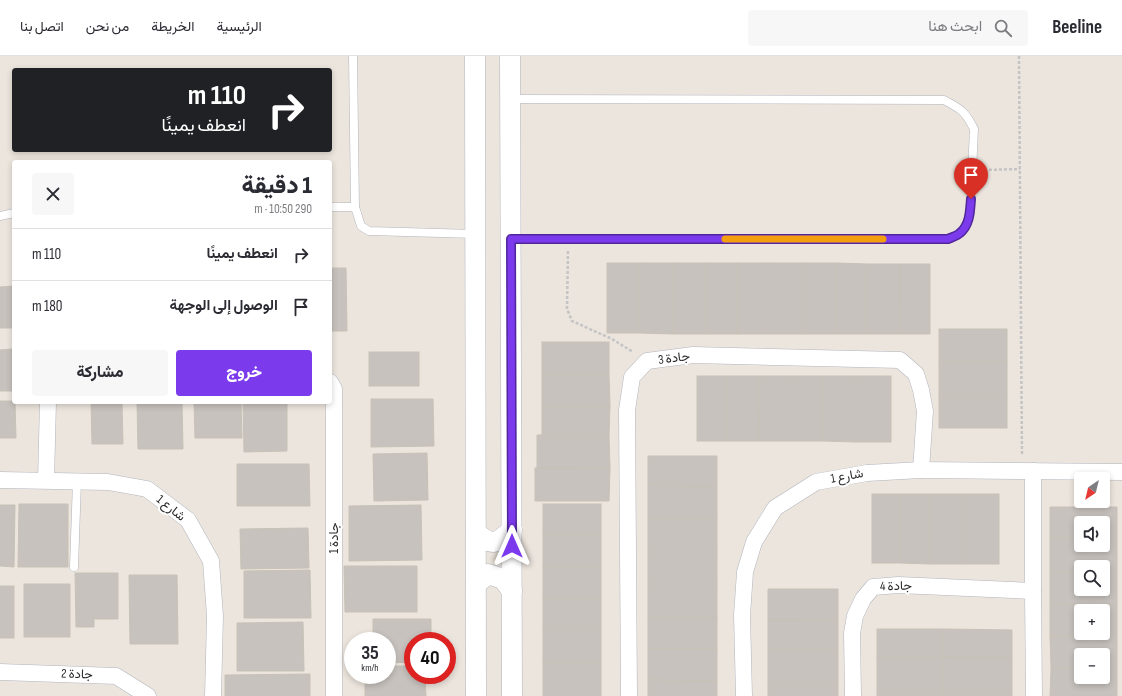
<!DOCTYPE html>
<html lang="ar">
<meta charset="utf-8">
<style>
body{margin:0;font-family:"Sofia Sans Condensed",Vazirmatn,sans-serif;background:#f7f7f7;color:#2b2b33;direction:rtl;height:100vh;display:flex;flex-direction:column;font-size:15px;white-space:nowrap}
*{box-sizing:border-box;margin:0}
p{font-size:13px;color:#7c7c81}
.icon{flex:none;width:22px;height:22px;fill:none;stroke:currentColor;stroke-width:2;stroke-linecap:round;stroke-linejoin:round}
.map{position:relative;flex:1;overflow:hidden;direction:ltr}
.details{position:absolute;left:12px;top:104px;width:320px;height:244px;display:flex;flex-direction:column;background:#fff;border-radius:4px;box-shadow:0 2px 6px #0003;direction:rtl}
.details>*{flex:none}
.top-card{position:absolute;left:12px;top:12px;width:320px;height:84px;border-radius:4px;box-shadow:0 2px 6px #0003;direction:rtl;background:#202124;color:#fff;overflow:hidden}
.needle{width:26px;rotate:215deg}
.tools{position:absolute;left:1074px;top:416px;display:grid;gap:8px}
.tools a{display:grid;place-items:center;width:36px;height:36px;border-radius:4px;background:#fff;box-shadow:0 2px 6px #0003;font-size:20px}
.speed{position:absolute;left:344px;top:576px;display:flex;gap:8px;font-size:20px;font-weight:700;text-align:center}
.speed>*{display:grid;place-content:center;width:52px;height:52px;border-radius:50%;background:#fff;box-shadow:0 2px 6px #0003;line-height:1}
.speed small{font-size:10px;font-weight:400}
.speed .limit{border:6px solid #d22;background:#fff;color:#111}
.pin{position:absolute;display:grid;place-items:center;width:34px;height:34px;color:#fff;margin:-41px -17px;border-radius:50% 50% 50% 0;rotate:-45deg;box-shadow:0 0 4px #0007}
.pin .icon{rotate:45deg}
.me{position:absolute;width:44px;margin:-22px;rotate:0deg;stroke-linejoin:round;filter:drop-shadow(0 0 3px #0008)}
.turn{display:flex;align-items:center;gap:14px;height:84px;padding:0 20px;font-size:18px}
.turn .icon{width:52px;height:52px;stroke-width:2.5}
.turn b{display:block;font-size:28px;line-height:34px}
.round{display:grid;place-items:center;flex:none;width:42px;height:42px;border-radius:4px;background:#f7f7f7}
.head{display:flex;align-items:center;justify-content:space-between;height:68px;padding:0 20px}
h1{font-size:24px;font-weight:800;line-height:30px}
.primary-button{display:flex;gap:8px;margin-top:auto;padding:8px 20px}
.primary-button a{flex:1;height:46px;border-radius:4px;background:#7c3aed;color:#fff;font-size:16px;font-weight:800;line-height:46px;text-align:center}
.primary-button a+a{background:#f7f7f7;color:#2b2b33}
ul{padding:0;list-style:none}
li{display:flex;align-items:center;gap:12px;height:52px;padding:0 20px;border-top:1px solid #e1e1e2}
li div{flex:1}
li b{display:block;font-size:15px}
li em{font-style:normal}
header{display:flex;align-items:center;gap:24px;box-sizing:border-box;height:56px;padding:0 20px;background:#fff;border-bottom:1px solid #e1e1e2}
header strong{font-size:19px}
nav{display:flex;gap:22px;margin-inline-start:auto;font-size:14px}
.search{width:280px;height:36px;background:#f7f7f7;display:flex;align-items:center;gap:10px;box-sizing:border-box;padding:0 14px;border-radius:4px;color:#7c7c81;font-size:15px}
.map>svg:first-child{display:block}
.building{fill:#c7c2bd;stroke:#c7c1b7;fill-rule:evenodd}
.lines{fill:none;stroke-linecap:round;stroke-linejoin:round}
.service-casing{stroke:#b1b4bd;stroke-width:9}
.minor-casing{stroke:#b1b4bd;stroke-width:17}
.tertiary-casing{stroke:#b1b4bd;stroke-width:21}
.path{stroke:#c4c4c4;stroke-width:2.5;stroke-dasharray:3 2;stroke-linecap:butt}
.service{stroke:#fff;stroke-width:8}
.minor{stroke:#fff;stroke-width:16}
.tertiary{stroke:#fff;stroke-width:20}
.route-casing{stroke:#51269a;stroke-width:10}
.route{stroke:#7c3aed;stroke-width:7}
.slow{stroke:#f59e0b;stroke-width:7}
.labels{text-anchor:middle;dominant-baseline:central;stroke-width:4;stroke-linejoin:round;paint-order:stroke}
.street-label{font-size:13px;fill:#2b2b2b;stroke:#fff}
</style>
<header>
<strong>Beeline</strong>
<div class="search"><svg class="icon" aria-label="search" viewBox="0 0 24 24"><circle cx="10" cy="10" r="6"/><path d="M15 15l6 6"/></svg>ابحث هنا</div>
<nav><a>الرئيسية</a><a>الخريطة</a><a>من نحن</a><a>اتصل بنا</a></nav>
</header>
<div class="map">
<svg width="1122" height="640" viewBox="0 0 1122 640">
<rect width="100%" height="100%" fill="#ece5dd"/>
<g class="building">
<rect x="607" y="207" width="33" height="70"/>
<polygon points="640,207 673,207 673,278 640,277"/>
<rect x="673" y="207" width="33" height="71"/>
<rect x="706" y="207" width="31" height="71"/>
<rect x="737" y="207" width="31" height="71"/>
<rect x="768" y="207" width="35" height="71"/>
<rect x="803" y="207" width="33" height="71"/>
<polygon points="836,207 867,208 867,278 836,278"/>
<polygon points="867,208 900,208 901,278 867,278"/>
<polygon points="900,208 930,208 930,278 901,278"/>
<polygon points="330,212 346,212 347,275 330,275"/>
<polygon points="14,230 14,272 0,272 0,231"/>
<rect x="939" y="273" width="68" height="33"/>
<rect x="542" y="286" width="67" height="33"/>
<polygon points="12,293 14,335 0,335 0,294"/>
<rect x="369" y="296" width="50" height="34"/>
<rect x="939" y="306" width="68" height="33"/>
<polygon points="542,319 609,319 610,350 542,350"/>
<rect x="697" y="320" width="29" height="65"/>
<polygon points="726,320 760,320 759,385 726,385"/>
<polygon points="760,320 792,320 792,385 759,385"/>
<rect x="792" y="320" width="30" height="65"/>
<polygon points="822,320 856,320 856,386 822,385"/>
<rect x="856" y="320" width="35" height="66"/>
<rect x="939" y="339" width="68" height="33"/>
<polygon points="371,343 433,343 434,390 371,391"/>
<polygon points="0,345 14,345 14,346 15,346 16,382 0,382"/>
<polygon points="137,346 182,346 183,393 138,393"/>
<polygon points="194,346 241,346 242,382 195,382"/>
<polygon points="243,346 287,346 287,395 244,396"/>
<polygon points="91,347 122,347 123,388 92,388"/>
<polygon points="542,350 610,350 609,379 542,379"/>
<polygon points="537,379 609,379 610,413 537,412"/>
<polygon points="427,397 428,444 374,445 373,398"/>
<polygon points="648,400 717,400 717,430 648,429"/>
<polygon points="237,408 309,408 310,450 237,450"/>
<polygon points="535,412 610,413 609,445 535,445"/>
<polygon points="648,429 717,430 717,463 648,463"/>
<rect x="872" y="438" width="28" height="69"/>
<polygon points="900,438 930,438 930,508 900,507"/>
<rect x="930" y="438" width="35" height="70"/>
<rect x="965" y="438" width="34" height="70"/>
<polygon points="19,448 68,448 68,511 18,511"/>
<rect x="543" y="448" width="58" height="31"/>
<polygon points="0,449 15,449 14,511 0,510"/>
<polygon points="421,449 422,504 349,505 349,450"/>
<polygon points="1050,451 1117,451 1117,482 1103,482 1103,467 1081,467 1081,482 1050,482"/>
<rect x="648" y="463" width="69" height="33"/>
<polygon points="308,472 309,512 241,513 240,473"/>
<rect x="543" y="479" width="58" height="31"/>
<polygon points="1050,482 1081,482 1081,489 1103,489 1103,482 1117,482 1117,516 1103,516 1103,511 1081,511 1081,516 1050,516"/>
<rect x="648" y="496" width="69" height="32"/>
<polygon points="344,510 417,510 417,556 345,556"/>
<rect x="543" y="510" width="58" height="32"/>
<polygon points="310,514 311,562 244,562 244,515"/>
<polygon points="1050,516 1081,516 1081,533 1103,533 1103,516 1117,516 1117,548 1050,548"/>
<polygon points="75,517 118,517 118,563 94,563 94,571 76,571"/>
<polygon points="129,519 177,519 178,588 130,588"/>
<rect x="24" y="528" width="46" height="53"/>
<rect x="648" y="528" width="69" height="33"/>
<rect x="0" y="530" width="14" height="52"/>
<polygon points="768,533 838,533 838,565 768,564"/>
<rect x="543" y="542" width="58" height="31"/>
<path d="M1050 548H1117V580H1050ZM1081 555H1103V577H1081Z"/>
<rect x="648" y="561" width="69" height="32"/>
<polygon points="373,563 431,563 431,585 413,585 413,606 387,607 387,585 373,585"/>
<polygon points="768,564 838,565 838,594 768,594"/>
<polygon points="303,566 304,615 237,615 237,567"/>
<rect x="543" y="573" width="58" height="33"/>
<rect x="877" y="573" width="66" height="28"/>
<polygon points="943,573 1012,574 1012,602 943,601"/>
<polygon points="1050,580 1117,580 1117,612 1103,612 1103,599 1081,599 1081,612 1051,612"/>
<polygon points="648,593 717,593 717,625 648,624"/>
<rect x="768" y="594" width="70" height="33"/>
<rect x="877" y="601" width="66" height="33"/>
<polygon points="943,601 1012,602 1012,634 943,634"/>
<rect x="543" y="606" width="58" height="34"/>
<polygon points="387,610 413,610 413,619 425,619 426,640 365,640 365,619 387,619"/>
<polygon points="1051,612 1081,612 1081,621 1103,621 1103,612 1117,612 1117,640 1050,640"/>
<polygon points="310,618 310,640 225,640 225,619"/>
<polygon points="648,624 717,625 717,640 648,640"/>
<rect x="768" y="627" width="70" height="13"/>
<rect x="877" y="634" width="66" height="6"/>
<rect x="943" y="634" width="69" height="6"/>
</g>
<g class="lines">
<g class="service-casing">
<g id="service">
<polyline points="353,0 355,151 361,170 369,175 475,178"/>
<path d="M510 43 944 44C961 53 965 55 974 73L970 158C966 173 962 177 948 183H511"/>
<polyline points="330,151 355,151"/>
<polyline points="0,160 14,157"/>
<polyline points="74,511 77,425"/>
</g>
</g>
<g class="minor-casing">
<g id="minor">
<polyline points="330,326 334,333 334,640"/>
<polyline points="1033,415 1033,535 1034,640"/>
<polyline points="0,424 108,426 147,433 188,464 211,505 215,560 213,640"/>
<polyline points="46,424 48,346"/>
<polyline points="0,616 116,620 148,640"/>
<polyline points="629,640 627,354 632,321 647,305 693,299 900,304 916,318 921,334 925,355 921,414"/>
<polyline points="744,640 742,559 745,516 754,486 775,452 816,426 867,417 921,414 1122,416"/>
<polyline points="853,640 852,577 855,560 863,543 873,531 898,529 1033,535"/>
</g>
</g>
<g class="tertiary-casing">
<g id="tertiary">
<polyline points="475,0 476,640"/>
<polyline points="510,0 512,640"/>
<path d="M476 477C494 491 495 488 512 474"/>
<polyline points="476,528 488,518 503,523 512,535"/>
</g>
</g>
<g class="path">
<polyline points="1019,0 1022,399"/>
<polyline points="984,114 1020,113"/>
<polyline points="568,195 567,253 572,265 612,283 633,296"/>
</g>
<use href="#service" class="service"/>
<use href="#minor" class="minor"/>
<use href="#tertiary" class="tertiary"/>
</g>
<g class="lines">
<g class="route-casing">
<path id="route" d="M512 490 511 183H948C952 181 957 180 960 177 970 169 970 155 971 143"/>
</g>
<use href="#route" class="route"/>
<polyline class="slow" points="725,183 883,183"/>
</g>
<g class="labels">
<g class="street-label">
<text transform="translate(674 302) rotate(-7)">جادة 3</text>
<text transform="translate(847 420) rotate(-10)">شارع 1</text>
<text transform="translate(171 452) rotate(39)">شارع 1</text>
<text transform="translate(334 482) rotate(-90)">جادة 1</text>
<text transform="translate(896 530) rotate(-1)">جادة 4</text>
<text transform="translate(77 618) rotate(2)">جادة 2</text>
</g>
</g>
</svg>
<div class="tools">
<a><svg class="needle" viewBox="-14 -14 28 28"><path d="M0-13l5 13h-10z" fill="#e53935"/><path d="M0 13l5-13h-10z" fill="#7c7c81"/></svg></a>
<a><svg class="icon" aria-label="sound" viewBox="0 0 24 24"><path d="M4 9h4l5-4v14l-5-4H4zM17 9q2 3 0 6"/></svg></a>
<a><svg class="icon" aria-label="search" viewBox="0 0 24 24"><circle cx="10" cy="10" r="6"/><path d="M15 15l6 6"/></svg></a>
<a>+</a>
<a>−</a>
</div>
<div class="speed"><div>35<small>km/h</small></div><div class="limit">40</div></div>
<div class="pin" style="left:971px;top:143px;background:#d93025"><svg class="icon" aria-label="arrive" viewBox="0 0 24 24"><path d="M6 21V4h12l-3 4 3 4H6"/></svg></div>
<svg class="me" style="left:512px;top:490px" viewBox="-20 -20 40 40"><path d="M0-17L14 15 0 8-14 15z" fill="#7c3aed" stroke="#fff" stroke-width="4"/></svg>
<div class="top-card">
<div class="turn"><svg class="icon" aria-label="right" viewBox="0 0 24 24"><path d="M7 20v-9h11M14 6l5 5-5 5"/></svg><div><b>110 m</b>انعطف يمينًا</div></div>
</div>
<section class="details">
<div class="head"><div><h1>1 دقيقة</h1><p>290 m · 10:50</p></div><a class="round"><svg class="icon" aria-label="close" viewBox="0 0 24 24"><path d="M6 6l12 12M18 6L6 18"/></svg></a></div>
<ul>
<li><svg class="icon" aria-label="right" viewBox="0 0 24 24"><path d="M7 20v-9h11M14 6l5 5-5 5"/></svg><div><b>انعطف يمينًا</b></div><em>110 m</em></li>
<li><svg class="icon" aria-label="arrive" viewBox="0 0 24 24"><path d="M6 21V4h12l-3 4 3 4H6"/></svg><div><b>الوصول إلى الوجهة</b></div><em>180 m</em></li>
</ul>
<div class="primary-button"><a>خروج</a><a>مشاركة</a></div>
</section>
</div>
